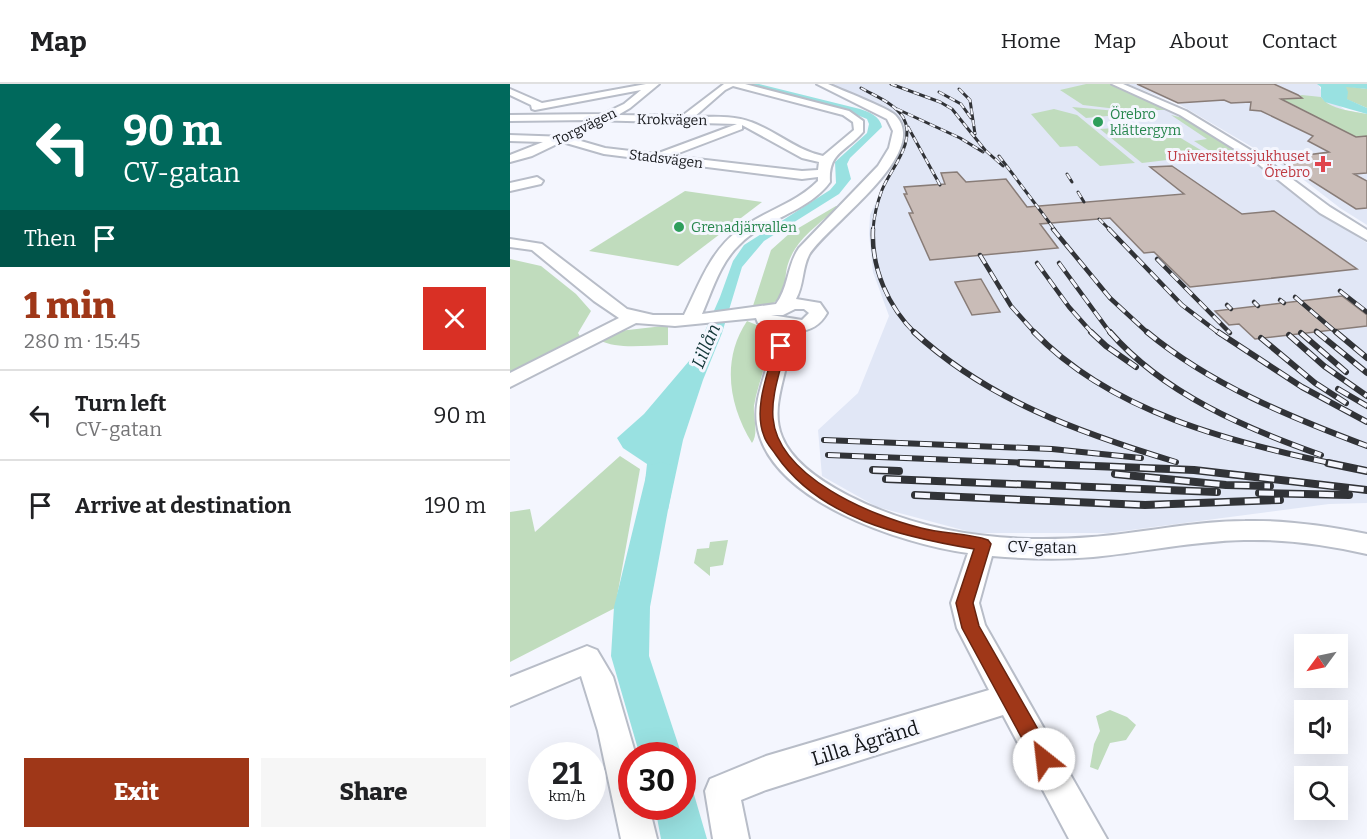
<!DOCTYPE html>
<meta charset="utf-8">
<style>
body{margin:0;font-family:Bitter,serif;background:#f6f6f6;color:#202124;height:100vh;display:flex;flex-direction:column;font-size:22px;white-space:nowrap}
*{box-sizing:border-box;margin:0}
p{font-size:20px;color:#757577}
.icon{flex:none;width:33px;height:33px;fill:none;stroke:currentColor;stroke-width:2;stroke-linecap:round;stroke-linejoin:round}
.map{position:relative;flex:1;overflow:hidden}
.panel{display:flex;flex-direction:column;background:#fff;width:510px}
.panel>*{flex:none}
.banner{background:#00695c;color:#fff;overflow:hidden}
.needle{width:39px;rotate:237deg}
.buttons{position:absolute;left:784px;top:550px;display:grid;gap:12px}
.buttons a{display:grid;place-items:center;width:54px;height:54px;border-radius:0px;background:#fff;box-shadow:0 6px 24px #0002;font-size:30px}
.speed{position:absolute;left:18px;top:658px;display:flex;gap:12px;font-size:30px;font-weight:700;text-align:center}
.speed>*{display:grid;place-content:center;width:78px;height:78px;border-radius:50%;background:#fff;box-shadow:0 6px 24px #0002;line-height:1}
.speed small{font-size:15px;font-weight:400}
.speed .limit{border:9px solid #d22;background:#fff;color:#111}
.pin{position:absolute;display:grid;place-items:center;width:51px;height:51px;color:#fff;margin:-26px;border-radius:12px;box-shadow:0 3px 9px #0006}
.me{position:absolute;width:66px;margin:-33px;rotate:331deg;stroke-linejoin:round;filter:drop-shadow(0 0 4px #0008)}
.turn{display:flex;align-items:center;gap:21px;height:126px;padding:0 24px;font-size:27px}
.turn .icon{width:78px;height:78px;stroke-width:2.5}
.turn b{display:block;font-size:42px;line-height:51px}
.then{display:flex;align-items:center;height:57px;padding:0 24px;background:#0003;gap:12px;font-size:22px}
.round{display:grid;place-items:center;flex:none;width:63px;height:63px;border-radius:0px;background:#f6f6f6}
.summary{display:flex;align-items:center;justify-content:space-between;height:102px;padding:0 24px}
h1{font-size:36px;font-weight:800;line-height:45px;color:#9f3718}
.cta{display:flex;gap:12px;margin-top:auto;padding:12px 24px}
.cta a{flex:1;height:69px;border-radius:0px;background:#9f3718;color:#fff;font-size:24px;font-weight:800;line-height:69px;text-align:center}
.cta a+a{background:#f6f6f6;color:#202124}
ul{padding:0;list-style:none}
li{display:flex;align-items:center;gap:18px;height:90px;padding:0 24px;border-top:2px solid #e0e0e0}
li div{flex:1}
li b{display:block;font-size:22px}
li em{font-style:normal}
header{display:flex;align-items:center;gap:36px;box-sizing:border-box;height:84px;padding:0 30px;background:#fff;border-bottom:2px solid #e0e0e0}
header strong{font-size:28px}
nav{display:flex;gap:33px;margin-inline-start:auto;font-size:21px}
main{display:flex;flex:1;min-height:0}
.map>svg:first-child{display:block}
.built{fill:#e1e7f6}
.green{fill:#c0dcbd}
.water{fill:#99e1e1}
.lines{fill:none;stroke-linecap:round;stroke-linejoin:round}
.river{fill:#99e1e1;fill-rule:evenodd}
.building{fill:#c9bcb7;stroke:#887c77;stroke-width:1.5}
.minor-casing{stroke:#b8bdc8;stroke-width:4}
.minor{fill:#fff;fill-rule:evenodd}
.rail-far3-casing{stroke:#313337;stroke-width:3}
.rail-far2-casing{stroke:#313337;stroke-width:4.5}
.rail-far1-casing{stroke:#313337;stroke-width:6}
.rail-casing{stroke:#313337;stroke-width:8}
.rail-far3{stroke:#f4f6fe;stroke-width:2;stroke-dasharray:6;stroke-linecap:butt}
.rail-far2{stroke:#f4f6fe;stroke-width:3;stroke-dasharray:10;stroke-linecap:butt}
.rail-far1{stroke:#f4f6fe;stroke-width:4;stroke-dasharray:12;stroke-linecap:butt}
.rail{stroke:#f4f6fe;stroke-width:5;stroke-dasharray:15;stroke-linecap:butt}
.route{fill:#9f3718;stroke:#672410;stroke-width:1.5}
.leisure-dot{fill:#2e9e5b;stroke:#f4f6fe;stroke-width:2}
.health-dot{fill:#e0444e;stroke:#f4f6fe;stroke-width:2}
.labels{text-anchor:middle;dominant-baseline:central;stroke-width:6;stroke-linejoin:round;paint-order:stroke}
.far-leisure-label{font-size:14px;fill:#27864d;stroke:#f4f6fe;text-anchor:start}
.far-street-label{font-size:14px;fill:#131519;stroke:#f4f6fe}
.far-health-label{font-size:14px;fill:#be3a42;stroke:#f4f6fe;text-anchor:end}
.street-label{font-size:16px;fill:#131519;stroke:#f4f6fe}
.water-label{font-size:18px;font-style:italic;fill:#153839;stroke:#f4f6fe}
.near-street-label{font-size:20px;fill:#131519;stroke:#f4f6fe}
</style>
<header>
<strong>Map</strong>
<nav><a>Home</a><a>Map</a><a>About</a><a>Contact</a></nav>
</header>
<main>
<section class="panel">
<div class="banner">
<div class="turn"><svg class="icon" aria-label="left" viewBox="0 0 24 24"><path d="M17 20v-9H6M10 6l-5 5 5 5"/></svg><div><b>90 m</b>CV-gatan</div></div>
<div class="then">Then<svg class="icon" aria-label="arrive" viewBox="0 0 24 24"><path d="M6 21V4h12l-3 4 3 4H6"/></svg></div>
</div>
<div class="summary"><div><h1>1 min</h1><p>280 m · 15:45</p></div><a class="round" style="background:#d93025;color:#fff"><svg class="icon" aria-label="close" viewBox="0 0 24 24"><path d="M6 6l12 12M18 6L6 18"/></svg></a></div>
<ul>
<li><svg class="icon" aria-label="left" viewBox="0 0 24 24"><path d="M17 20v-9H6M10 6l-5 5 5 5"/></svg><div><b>Turn left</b><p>CV-gatan</p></div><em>90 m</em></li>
<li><svg class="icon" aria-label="arrive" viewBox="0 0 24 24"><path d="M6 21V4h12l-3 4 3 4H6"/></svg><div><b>Arrive at destination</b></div><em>190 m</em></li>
</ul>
<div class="cta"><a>Exit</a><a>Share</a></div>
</section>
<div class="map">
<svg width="857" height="755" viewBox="0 0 857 755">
<rect width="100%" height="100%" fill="#f4f6fe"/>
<g class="built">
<polygon points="319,0 601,0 644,17 671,32 764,91 804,125 857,159 857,419 819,420 598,449 464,449 367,423 312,392 308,346 348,309 379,232 363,188 359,150 360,131 395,55 391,37 384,29"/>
<polygon points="617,0 808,0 812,8 835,26 857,30 857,141 830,124 790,93 749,67 667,19"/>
</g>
<g class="green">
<polygon points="576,0 600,0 660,26 634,26 632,28 573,21 550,6"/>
<polygon points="835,2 857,5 857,24 836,15"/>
<path d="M792 11 811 13C820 26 843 27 857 30V52L827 55 795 29H800L770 14H791L788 12Z"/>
<polygon points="562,23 629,29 576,34"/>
<polygon points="544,25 567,31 625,79 590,82 567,62 550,63 521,30"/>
<polygon points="661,31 673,34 729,68 706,71 684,57 697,55"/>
<polygon points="649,41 699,71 632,79 590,45"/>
<polygon points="175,107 252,118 168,182 79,167"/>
<path d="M326 122H329C315 135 295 149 285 165 263 200 294 212 241 228L261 166 280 149Z"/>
<polygon points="0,175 31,182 66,210 81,227 68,249 71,254 0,290"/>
<path d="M237 237 254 244C264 269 248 296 244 322 243 334 249 349 242 359 219 322 211 276 237 237Z"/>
<path d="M153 242 158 243V261C136 261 108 266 89 256L109 247Z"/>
<polygon points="110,372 130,385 105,524 0,578 0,428 20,425 25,448"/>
<polygon points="218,456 213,481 200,483 200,492 184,479 187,465 199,464 200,458"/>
<polygon points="600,626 617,633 626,641 616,656 600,659 588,686 580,683 584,660 590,647 586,632"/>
</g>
<g class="water">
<path d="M236 0H249L350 25C359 28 370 32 372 43L340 74 337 80 341 95 329 110 254 157 232 183 212 249 193 296 173 356 158 426 142 424 141 405 135 398 137 380 113 364 107 354 134 330 185 270 210 213 223 177 234 161 320 106 326 99 325 78 357 49 359 40 357 35 327 23Z"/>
<polygon points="807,0 857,0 857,5 836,3 838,8 837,15 857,24 857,30 815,18 811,13 811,3"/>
</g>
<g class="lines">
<g class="river">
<polygon points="151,378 161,381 165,388 140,523 139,572 172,672 130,672 101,572 104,523 137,388 141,381"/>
<polygon points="172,703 183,707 197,755 151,755 145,723 172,723"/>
</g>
</g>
<g class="building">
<polygon points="627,0 764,0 788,11 792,14 771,15 846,53 857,52 857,89 844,90 857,97 857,124 846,125 767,75 819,68 798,57 803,52 751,27 740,26 741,18 721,19 714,16 668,19"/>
<polygon points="662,82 732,130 764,127 847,185 680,203 644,168 634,169 600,134 530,140 548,164 420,176 399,129 403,129 394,110 397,110 394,103 435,100 431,89 447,88 456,98 496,95 517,123 674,110 640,83"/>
<polygon points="471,195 490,228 462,231 445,198"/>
<polygon points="832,212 857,231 857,242 745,255 729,240 719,241 705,227"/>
</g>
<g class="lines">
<g class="minor-casing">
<g id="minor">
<path d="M136 0H149L120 24 108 31 172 32 214 0H235L339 27 353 37V48C336 68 318 68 320 98 297 129 255 134 229 161 210 179 202 207 192 230L266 220C279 203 277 181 289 164L368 82 379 64 383 47 377 35 307 0H318C331 6 378 24 385 31 423 69 316 142 299 171 292 184 294 201 286 215L310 219 317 229C308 245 295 249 278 246 285 282 257 317 272 353 283 380 314 399 339 412 414 450 498 460 582 453 633 449 684 437 735 437 776 436 817 442 857 450V470C817 461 775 455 734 456 683 457 634 468 583 473 550 476 516 475 482 472L469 519 475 541 597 755H559L493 631 256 706 231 716 239 755H203L195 707 200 695 256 672 479 606 447 544 441 519 458 469C392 460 258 417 247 340 242 307 266 280 260 241L248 239 246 234 165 242 126 239 0 303V289L109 234 84 217 22 166 0 163V155L32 160 117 225 143 231H174C189 201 200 167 229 146 254 127 285 120 308 97V93L292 95 94 70 56 59H49L22 72 0 78V71L33 58 0 57V51L57 53 95 64 146 70 227 40 80 36 0 37V31L93 30 114 20 131 6 25 26 22 25 21 21 0 11V5L32 19ZM223 2 333 31 343 38 344 46 313 72C286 66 266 47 241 38 223 31 202 33 184 33L215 6ZM232 41 292 74 309 78 308 86 292 87 161 72 232 45ZM285 225H294L299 229 292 236 261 231H273Z"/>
<polygon points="602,0 613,0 676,27 755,75 820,123 857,146 857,156 810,129 747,79 670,31"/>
<polygon points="27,93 33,97 31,100 0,107 0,99"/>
<polygon points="77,562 87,566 103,593 126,672 122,672 122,723 139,723 147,755 111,755 88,647 71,592 0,622 0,593"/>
</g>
</g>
<use href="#minor" class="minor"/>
<g class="rail-far3-casing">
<g id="rail-far3">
<polyline points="381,0 430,18 442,25 475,66 493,82"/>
<path d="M351 4C365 12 384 19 393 33 407 58 381 84 372 106 367 119 364 132 363 146"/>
<polyline points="449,5 460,16 465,50"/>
<polyline points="429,8 451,20 461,34"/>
<polyline points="387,25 450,54 473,68"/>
<polyline points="398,43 430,101"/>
<polyline points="489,72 545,146"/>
<polyline points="557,90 562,98"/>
<polyline points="568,108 574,118"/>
<polyline points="589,135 600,146"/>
</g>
</g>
<g class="rail-far2-casing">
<g id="rail-far2">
<path d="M363 145C361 184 378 223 406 250"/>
<polyline points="543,145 600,214 639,250"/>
<polyline points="599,145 672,221 710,250"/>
<polyline points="470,171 501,222 526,250"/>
<polyline points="647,175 720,249"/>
<polyline points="527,179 559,223 583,250"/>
<polyline points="549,179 601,250"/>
<polyline points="830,207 857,228"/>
<polyline points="785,213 828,250"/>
<polyline points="770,216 774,219"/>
<polyline points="744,218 748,222"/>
<polyline points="717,221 721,225"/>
<polyline points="806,247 809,250"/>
</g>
</g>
<g class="rail-far1-casing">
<g id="rail-far1">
<path d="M404 248C479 317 571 349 666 378"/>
<path d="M524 248C601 328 720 358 825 380"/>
<polyline points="581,248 596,262 626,283"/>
<path d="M600 248C654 310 735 344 811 371"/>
<path d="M637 248C701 301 780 333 857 362"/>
<polyline points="708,248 792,303 857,338"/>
<polyline points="807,248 857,289"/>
<polyline points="826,248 857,274"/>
<polyline points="791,249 836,288"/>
<polyline points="779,251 814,282 857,312"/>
<polyline points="751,254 805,299 836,319"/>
<polyline points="828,305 857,322"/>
<polyline points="314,356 542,365 631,374"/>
<polyline points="318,371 546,380"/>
</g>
</g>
<g class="rail-casing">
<g id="rail">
<polyline points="510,379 684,386 857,406"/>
<polyline points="818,379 857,387"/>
<polyline points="363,386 389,387"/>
<polyline points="605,390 716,401 760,402"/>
<polyline points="376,395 707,408"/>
<polyline points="749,409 839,411"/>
<polyline points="405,411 635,421 770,416"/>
</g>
</g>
<use href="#rail-far3" class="rail-far3"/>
<use href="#rail-far2" class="rail-far2"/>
<use href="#rail-far1" class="rail-far1"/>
<use href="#rail" class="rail"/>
</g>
<path class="route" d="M271 259 276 262C271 286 261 310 263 334 268 393 362 432 411 444 433 450 457 449 478 456L481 460 463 519 469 542 541 668 544 675 541 682 534 685 527 682 452 544 446 519 464 465C393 453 310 435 266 371 262 365 256 359 254 352 243 325 258 289 265 262Z"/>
<g class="leisure-dot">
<circle cx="588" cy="38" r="6"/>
<circle cx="169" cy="143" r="6"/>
</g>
<path class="health-dot" d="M810 71h6v6h6v6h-6v6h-6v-6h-6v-6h6z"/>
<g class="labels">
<g class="far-leisure-label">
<text x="600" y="30">Örebro<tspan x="600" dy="16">klättergym</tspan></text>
<text x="181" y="143">Grenadjärvallen</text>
</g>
<g class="far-street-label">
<text transform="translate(162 36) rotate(1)">Krokvägen</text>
<text transform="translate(75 43) rotate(-26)">Torgvägen</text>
<text transform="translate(156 75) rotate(7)">Stadsvägen</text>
</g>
<g class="far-health-label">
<text x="800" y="72">Universitetssjukhuset<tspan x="800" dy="16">Örebro</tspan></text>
</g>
<g class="street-label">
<text transform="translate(532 463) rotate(1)">CV-gatan</text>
</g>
<g class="water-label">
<text transform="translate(196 262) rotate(-67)">Lillån</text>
</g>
<g class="near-street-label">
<text transform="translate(355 659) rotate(-17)">Lilla Ågränd</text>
</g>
</g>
</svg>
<div class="buttons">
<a><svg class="needle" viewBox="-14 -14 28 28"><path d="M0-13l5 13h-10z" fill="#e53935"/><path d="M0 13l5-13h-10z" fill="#757577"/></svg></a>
<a><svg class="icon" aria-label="sound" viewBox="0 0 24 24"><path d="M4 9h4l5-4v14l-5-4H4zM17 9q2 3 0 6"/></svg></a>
<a><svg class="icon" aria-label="search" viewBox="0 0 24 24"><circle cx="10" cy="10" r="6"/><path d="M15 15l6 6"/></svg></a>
</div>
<div class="speed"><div>21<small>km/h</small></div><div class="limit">30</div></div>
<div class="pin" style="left:271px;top:262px;background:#d93025"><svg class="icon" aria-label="arrive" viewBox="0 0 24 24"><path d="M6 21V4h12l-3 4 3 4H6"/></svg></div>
<svg class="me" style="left:534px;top:675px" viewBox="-20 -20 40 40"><circle r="19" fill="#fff"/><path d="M0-13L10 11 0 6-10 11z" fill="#9f3718"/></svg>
</div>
</main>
